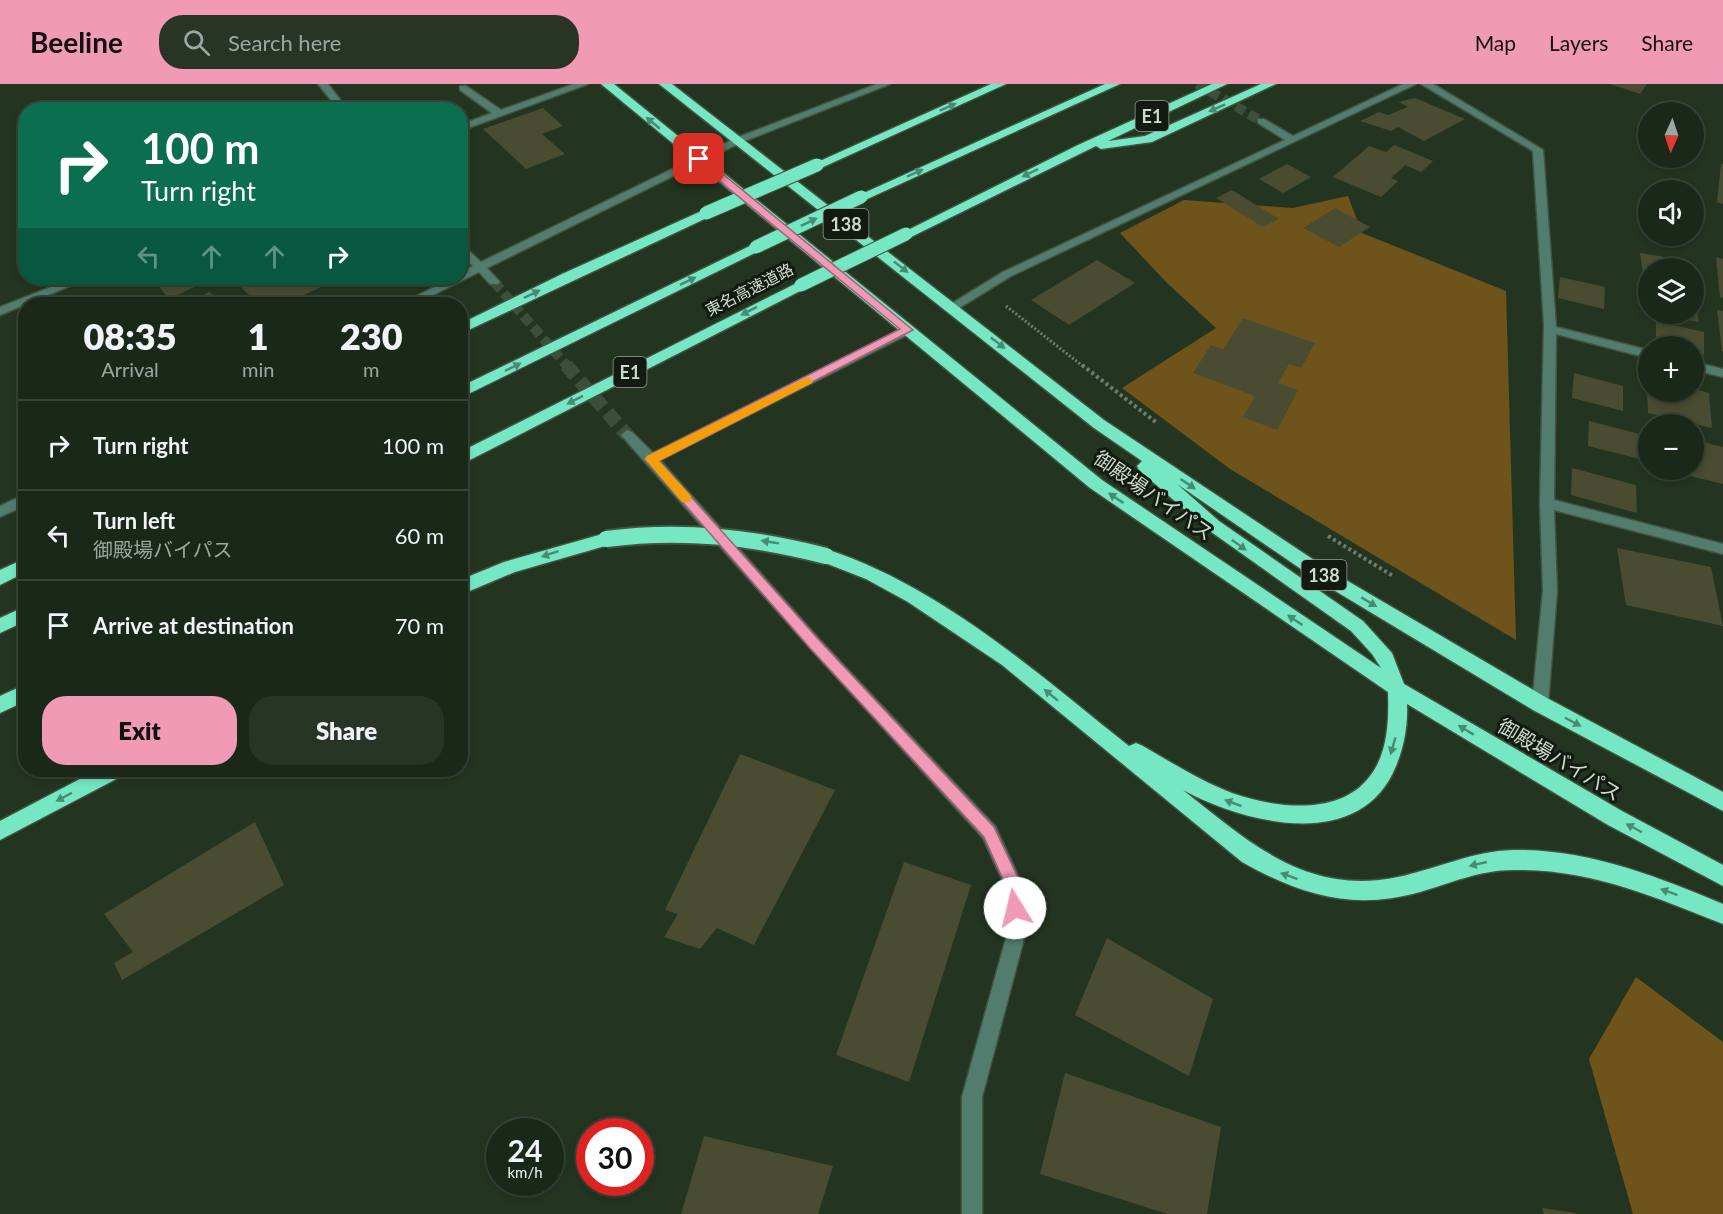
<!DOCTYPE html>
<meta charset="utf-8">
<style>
body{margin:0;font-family:Lato,"Noto Sans JP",sans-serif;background:#273426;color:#f1f3f6;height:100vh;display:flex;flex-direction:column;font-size:22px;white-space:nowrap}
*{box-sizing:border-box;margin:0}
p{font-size:20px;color:#9fa6a2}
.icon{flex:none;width:33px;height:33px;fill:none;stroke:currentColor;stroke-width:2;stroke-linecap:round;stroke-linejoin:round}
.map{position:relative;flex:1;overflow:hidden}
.drawer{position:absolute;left:18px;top:213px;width:450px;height:480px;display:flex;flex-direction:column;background:#1a2819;border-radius:24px;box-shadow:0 3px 9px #0003,0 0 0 2px #384438}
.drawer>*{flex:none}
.hud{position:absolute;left:18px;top:18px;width:450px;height:183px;border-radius:24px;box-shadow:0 3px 9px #0003,0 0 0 2px #384438;background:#0b6e4f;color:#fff;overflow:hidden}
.needle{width:39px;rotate:183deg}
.tools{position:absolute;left:1638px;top:18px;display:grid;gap:12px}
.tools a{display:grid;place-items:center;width:66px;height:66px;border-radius:50%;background:#1a2819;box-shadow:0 3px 9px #0003,0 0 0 2px #384438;font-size:30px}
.speed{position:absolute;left:486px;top:1034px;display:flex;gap:12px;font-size:30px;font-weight:700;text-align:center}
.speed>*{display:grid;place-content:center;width:78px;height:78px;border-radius:50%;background:#1a2819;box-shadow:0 3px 9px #0003,0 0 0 2px #384438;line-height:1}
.speed small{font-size:15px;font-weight:400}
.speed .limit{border:9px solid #d22;background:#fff;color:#111}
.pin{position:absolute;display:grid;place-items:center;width:51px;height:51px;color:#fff;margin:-26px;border-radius:12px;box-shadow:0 3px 9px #0006}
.me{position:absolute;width:66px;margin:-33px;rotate:351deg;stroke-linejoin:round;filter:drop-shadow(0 0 4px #0008)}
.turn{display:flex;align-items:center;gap:21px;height:126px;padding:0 24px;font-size:27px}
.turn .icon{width:78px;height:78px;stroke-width:2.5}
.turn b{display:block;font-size:42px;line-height:51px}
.lanes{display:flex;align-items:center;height:57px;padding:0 24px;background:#0003;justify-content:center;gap:30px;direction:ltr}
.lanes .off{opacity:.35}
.eta{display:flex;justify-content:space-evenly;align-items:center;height:102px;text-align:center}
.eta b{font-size:36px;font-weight:800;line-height:42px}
.cta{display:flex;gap:12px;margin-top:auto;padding:12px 24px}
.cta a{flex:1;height:69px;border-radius:24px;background:#f09ab6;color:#111;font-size:24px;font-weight:800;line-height:69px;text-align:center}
.cta a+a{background:#273426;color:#f1f3f6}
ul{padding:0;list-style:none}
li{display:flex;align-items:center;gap:18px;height:90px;padding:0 24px;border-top:2px solid #384438}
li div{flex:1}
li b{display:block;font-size:22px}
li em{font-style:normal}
header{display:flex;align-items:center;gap:36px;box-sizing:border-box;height:84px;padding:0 30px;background:#f09ab6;color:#111}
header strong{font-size:28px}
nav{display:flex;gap:33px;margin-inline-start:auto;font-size:21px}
.search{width:420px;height:54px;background:#273426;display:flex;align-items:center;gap:15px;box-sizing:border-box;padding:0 21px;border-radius:24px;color:#9fa6a2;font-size:22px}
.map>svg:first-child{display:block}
.green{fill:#6e541a}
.building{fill:#494c31}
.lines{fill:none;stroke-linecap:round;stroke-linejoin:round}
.minor-tunnel-far1{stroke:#3d4e3b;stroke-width:10;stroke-dasharray:10 5;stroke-linecap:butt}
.minor-tunnel{stroke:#3d4e3b;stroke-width:14;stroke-dasharray:14 7;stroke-linecap:butt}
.minor-casing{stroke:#425340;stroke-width:3}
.highway-casing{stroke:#425340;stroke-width:3}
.path-far1{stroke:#6e7e6d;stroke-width:3;stroke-dasharray:2 2;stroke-linecap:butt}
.path{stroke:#6e7e6d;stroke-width:4;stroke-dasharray:3 3;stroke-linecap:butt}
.minor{fill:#527d6e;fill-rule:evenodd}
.highway{fill:#75e8c3;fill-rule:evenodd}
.highway-bridge-far1-casing{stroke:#425340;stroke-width:15;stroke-linecap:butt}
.highway-bridge-casing{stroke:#425340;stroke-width:20;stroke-linecap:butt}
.highway-bridge-far1{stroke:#75e8c3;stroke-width:13}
.highway-bridge{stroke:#75e8c3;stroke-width:16}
.oneway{fill:#488b73}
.route{fill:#f09ab6;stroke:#9c6476;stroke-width:1.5}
.slow{fill:#f59e0b}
.labels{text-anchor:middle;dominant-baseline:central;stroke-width:6;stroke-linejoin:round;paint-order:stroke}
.far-street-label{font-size:16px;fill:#cedacd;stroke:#121a11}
.shield{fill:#121a11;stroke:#96a095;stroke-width:1.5}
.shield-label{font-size:18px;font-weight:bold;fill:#cedacd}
.street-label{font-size:20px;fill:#cedacd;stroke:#121a11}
</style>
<header>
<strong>Beeline</strong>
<div class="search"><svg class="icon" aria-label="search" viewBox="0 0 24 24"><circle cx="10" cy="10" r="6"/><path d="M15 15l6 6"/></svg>Search here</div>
<nav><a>Map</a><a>Layers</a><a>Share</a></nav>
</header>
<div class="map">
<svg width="1723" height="1130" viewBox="0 0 1723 1130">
<rect width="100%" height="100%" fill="#233521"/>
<g class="green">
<polygon points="1348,112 1362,149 1506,207 1516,556 1230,385 1122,304 1216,244 1167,199 1120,149 1184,116 1293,124"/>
<polygon points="1636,893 1723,958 1723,1130 1633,1130 1589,975"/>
</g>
<g class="building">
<polygon points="1610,0 1647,0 1640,10"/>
<polygon points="1415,14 1465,35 1424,57 1398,43 1391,47 1360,37 1379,28 1388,31 1408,23 1399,18"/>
<polygon points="543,24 563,42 542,50 565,70 526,85 483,45"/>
<polygon points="1394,61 1433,77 1421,88 1405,81 1391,94 1398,97 1381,113 1333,93 1369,62 1386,68"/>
<polygon points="1287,80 1311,93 1283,109 1259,95"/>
<polygon points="1721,80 1723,80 1723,120 1717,118"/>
<polygon points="1232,106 1279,135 1263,143 1216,114"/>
<polygon points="1335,124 1370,143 1339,163 1303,144"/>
<polygon points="1640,169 1689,177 1690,184 1648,184 1648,224"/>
<polygon points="1716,173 1723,175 1723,214 1720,213"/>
<polygon points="1097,176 1135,199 1069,241 1031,216"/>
<polygon points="1560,193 1605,203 1604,225 1558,214"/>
<polygon points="152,194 213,194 169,215"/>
<polygon points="242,194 340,194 285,220 259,220 234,197"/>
<polygon points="209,208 228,220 186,220"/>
<polygon points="1694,210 1699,238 1661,231 1694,230"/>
<polygon points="1717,226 1723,227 1723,267 1722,267"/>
<polygon points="1243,234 1315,259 1301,284 1289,280 1278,299 1298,306 1277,346 1243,333 1255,312 1193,289 1211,261 1223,265"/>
<polygon points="1656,237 1704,248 1704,271 1694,269 1694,262 1668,262 1656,260"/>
<polygon points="1574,289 1623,302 1623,327 1572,314"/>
<polygon points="1694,305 1709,309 1712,344 1648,329 1647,308 1694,308"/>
<polygon points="1589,337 1648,352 1648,377 1588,362"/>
<polygon points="1694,356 1723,363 1723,400 1666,386 1694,386"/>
<polygon points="1572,384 1636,401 1637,429 1571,411"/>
<polygon points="1617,464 1711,483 1723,542 1626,521"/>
<polygon points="740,670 835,706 754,861 717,844 700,865 664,853 678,830 665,826"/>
<polygon points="255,738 284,801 122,896 114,879 133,868 104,830"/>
<polygon points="904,778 971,801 909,998 836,971"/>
<polygon points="1107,854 1213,915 1189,992 1075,931"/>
<polygon points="1065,989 1221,1043 1207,1130 1168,1130 1040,1090"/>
<polygon points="704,1052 833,1082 818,1130 681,1130"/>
<polygon points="1542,1124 1576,1129 1576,1130 1544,1130"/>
</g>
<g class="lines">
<g class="minor-tunnel-far1">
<polyline points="1197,0 1261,37"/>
<polyline points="494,198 568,283"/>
</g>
<polyline class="minor-tunnel" points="566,281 627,351"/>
<g class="minor-casing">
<g id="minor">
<polygon points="318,0 328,0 348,26 339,26"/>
<polygon points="574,0 588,0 460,47 460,41 492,29 460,6 460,2 466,2 501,26"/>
<polygon points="877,0 890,0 742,58 487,184 500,198 498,200 490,200 479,188 415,220 401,220 452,194 460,194 460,188 473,182 460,169 460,159 481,178 736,54"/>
<polygon points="1403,0 1416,0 1011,192 956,226 948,226 946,223 1003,188 1285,56 1258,39 1258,35 1264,35 1293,52"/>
<polygon points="1421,0 1433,0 1543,66 1556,243 1648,266 1648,274 1556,250 1554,416 1723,460 1723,470 1554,426 1557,507 1548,620 1545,625 1540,627 1535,625 1532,620 1543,507 1540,419 1544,240 1533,67"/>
<polygon points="74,194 89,194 0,231 0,223"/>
<polygon points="907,242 911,243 911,249 660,376 820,556 995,742 1022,800 1026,847 982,1013 982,1130 962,1130 962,1013 1008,847 1004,800 983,754 810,564 621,351 627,346 632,348 653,369"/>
<polygon points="1694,278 1723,285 1723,293 1694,286"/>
<polygon points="26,410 26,421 0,433 0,422"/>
</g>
</g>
<g class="highway-casing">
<g id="highway">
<path d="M601 0H614L1102 396 1381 584 1372 570 1351 547 1207 445 1139 386 1137 382 1142 377 1094 344 659 0H672L1104 336 1329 486 1547 614 1723 708V727L1533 626 1317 496 1177 400 1219 437 1363 537 1392 569 1404 600 1622 727 1723 781V802L1608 741 1407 620C1408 641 1404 663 1396 682 1361 769 1246 740 1183 706 1249 758 1306 812 1398 793 1436 785 1473 767 1513 766 1587 765 1656 792 1723 820V840C1655 813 1588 784 1513 786 1480 786 1451 799 1420 808 1353 827 1301 811 1242 778L1002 581 908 518 866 495 820 477 818 472 820 467 826 465C940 502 1037 589 1129 662L1136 659 1143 662C1172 679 1201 697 1232 709 1274 724 1340 733 1370 692 1388 669 1389 636 1388 608L1090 404Z"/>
<polygon points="991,0 1006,0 821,84 817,85 811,81"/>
<polygon points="1105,0 1120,0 865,116 857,116 855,113"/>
<polygon points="1212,0 1227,0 1108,57 1145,52 1261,0 1276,0 1152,58 1101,65 1096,62 911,153 901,153 900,150 1078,61"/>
<polygon points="706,125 711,126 712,129 711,132 460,250 460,240 562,190"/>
<polygon points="756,159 761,160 763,163 761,166 460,314 460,303"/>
<polygon points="801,197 808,201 806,204 460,381 460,368"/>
<polygon points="606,449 612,450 614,455 612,460 515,488 460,511 460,496 504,478"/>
<polygon points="26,474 26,488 0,501 0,486"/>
<polygon points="26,522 26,537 0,549 0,534"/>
<polygon points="26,600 26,617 0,629 0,612"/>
<polygon points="97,686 125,686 122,692 0,756 0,737"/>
</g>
</g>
<polyline class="path-far1" points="1006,222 1084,283"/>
<g class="path">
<polyline points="1082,281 1157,339"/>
<polyline points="1328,452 1393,492"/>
</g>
<use href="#minor" class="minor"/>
<use href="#highway" class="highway"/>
<g class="highway-bridge-far1-casing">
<g id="highway-bridge-far1">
<polyline points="706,129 817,81"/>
<polyline points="756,163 861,113"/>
<polyline points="801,201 906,150"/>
</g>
</g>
<g class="highway-bridge-casing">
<path id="highway-bridge" d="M606 455C682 445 752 453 826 472"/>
</g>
<use href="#highway-bridge-far1" class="highway-bridge-far1"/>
<use href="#highway-bridge" class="highway-bridge"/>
</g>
<defs><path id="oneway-solid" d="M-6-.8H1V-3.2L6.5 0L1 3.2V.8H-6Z" transform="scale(1.5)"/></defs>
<g class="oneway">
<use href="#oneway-solid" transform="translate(948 23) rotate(-24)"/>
<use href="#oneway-solid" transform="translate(1217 24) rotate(156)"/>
<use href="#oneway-solid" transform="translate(653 39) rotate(-140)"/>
<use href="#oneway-solid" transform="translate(915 89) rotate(-24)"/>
<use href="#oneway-solid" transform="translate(1030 89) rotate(154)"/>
<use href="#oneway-solid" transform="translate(809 138) rotate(-26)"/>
<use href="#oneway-solid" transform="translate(901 183) rotate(38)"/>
<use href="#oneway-solid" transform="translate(688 197) rotate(-26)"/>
<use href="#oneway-solid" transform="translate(532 210) rotate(-26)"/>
<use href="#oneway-solid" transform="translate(749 227) rotate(153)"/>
<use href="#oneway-solid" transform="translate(998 259) rotate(38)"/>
<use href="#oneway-solid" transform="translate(513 283) rotate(-26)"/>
<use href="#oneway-solid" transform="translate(575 316) rotate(153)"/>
<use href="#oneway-solid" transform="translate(1188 400) rotate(34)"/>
<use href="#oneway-solid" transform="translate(1116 414) rotate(-146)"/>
<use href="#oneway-solid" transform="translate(770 458) rotate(-171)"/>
<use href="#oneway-solid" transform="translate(1239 461) rotate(36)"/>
<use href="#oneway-solid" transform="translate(550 470) rotate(162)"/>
<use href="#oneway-solid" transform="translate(1369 518) rotate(31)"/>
<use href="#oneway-solid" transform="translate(1295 536) rotate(-146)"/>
<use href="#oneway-solid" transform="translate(1051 611) rotate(-141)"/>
<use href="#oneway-solid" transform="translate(1573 638) rotate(28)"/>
<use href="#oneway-solid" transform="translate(1466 646) rotate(-149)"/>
<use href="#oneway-solid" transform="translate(1393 662) rotate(106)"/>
<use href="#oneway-solid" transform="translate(64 713) rotate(152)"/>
<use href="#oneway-solid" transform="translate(1233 719) rotate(-159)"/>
<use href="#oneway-solid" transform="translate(1634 744) rotate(-152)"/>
<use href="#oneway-solid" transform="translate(1478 780) rotate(167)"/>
<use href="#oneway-solid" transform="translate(1289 792) rotate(-160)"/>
<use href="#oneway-solid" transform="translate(1669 808) rotate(-160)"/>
</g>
<polygon class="route" points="695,73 702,73 913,246 659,377 819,556 994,743 1021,800 1023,824 1021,829 1015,831 1009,829 1005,800 984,753 810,564 645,375 647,372 900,245 695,77"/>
<polygon class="slow" points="808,293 813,297 812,299 659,377 691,412 691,418 682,418 645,375 647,372"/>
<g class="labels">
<g class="far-street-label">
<text transform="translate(749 205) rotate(-27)">東名高速道路</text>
</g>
<g class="shield">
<rect x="1135.5" y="17" width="33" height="30" rx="4.5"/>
<rect x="823.5" y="125" width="45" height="30" rx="4.5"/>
<rect x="613.5" y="273" width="33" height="30" rx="4.5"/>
<rect x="1301.5" y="476" width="45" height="30" rx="4.5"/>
</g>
<g class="shield-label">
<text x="1152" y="32">E1</text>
<text x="846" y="140">138</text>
<text x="630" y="288">E1</text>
<text x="1324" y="491">138</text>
</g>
<g class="street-label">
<text transform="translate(1154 411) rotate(35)">御殿場バイパス</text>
<text transform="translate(1560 675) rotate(31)">御殿場バイパス</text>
</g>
</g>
</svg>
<div class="tools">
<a><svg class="needle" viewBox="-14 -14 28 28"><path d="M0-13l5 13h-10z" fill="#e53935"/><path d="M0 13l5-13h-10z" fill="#9fa6a2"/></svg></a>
<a><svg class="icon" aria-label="sound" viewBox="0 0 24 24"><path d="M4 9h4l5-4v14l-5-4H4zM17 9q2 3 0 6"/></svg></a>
<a><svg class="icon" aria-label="layers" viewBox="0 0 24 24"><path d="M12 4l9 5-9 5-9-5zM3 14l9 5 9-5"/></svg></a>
<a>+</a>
<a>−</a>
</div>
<div class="speed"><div>24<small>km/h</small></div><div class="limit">30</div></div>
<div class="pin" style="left:699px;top:75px;background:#d93025"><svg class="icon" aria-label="arrive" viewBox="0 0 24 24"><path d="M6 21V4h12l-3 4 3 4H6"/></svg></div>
<svg class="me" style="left:1015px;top:824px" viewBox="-20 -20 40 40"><circle r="19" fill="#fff"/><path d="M0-13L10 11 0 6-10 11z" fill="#f09ab6"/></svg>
<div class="hud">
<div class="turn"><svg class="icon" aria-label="right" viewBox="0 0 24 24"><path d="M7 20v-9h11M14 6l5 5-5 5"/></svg><div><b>100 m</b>Turn right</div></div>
<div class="lanes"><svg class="icon off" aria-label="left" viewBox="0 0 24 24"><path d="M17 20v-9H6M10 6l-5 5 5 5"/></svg><svg class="icon off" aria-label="ahead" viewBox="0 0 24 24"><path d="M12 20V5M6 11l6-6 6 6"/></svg><svg class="icon off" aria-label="ahead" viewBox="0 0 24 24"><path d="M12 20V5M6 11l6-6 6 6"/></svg><svg class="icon" aria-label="right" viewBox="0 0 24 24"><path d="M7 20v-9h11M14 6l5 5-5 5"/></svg></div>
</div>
<section class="drawer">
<div class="eta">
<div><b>08:35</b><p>Arrival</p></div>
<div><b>1</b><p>min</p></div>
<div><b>230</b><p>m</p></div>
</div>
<ul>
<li><svg class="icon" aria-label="right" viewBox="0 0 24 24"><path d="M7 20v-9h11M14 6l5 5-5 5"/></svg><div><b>Turn right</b></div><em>100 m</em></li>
<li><svg class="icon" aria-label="left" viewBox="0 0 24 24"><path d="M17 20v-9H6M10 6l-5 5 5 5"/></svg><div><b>Turn left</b><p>御殿場バイパス</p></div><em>60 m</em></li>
<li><svg class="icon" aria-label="arrive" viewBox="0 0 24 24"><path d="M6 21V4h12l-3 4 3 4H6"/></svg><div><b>Arrive at destination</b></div><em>70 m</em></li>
</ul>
<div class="cta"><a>Exit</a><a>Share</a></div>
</section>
</div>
